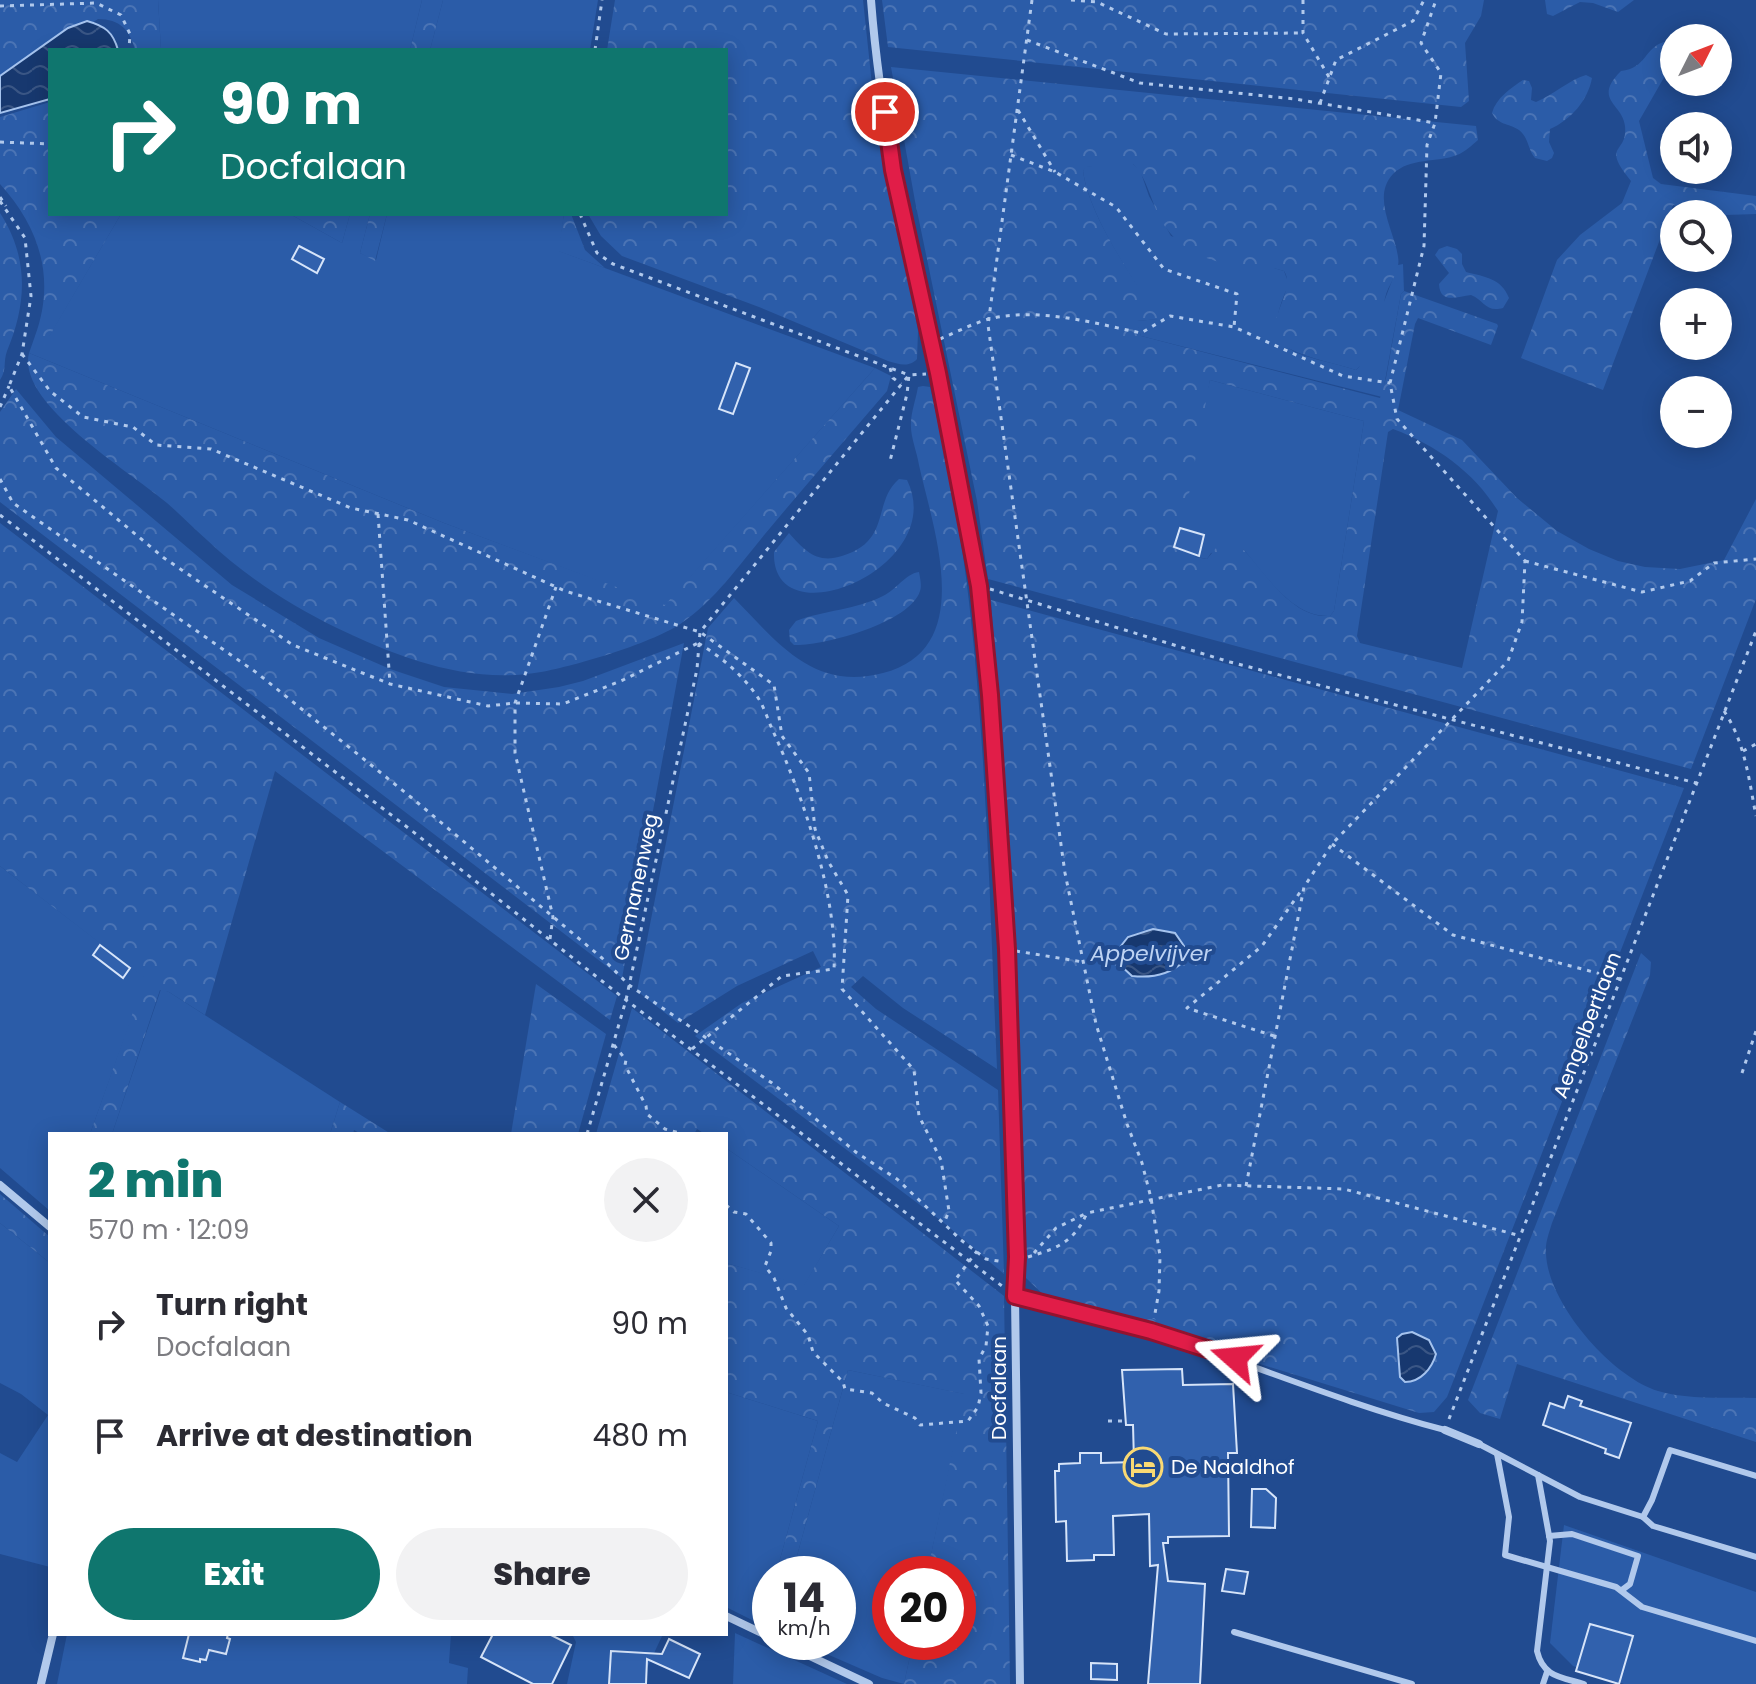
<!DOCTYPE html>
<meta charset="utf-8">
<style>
body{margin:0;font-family:Poppins,sans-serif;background:#f2f2f3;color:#2b2b33;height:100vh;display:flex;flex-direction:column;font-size:30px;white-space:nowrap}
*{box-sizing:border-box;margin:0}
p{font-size:26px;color:#7c7c81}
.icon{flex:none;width:44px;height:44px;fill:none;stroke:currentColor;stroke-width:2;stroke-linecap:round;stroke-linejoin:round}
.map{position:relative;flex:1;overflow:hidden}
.details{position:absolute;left:48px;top:1132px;width:680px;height:504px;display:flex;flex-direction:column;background:#fff;border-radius:0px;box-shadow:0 4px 20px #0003}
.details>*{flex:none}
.hud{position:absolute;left:48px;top:48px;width:680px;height:168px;border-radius:0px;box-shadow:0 4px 20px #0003;background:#0f766e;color:#fff;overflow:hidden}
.needle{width:52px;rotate:48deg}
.controls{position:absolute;left:1660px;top:24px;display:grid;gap:16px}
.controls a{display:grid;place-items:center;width:72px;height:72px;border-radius:50%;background:#fff;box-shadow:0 4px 20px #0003;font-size:40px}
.speed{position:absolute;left:752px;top:1556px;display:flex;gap:16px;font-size:40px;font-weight:700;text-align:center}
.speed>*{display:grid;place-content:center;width:104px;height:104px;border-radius:50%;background:#fff;box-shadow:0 4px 20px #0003;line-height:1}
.speed small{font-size:20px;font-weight:400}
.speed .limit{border:12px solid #d22;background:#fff;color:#111}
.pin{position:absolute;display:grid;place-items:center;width:68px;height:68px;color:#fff;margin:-34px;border:4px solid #fff;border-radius:50%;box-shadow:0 2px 8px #0007}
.me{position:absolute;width:88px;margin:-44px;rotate:288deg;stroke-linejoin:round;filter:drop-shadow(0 0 6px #0008)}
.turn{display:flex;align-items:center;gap:28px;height:168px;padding:0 40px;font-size:36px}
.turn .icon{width:104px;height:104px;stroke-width:2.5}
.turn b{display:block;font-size:56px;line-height:68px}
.round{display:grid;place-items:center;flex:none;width:84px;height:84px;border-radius:42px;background:#f2f2f3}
.headline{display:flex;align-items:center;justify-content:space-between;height:136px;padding:0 40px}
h1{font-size:48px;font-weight:800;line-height:60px;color:#0f766e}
.action{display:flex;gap:16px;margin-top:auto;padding:16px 40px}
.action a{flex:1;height:92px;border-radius:48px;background:#0f766e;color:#fff;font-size:32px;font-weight:800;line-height:92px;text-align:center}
.action a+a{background:#f2f2f3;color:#2b2b33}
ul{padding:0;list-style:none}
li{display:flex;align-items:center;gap:24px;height:112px;padding:0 40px}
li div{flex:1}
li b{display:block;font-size:30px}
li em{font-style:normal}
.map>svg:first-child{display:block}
.green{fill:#2b5ca8}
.forest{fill:url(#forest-crowns);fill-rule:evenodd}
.water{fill:url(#water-waves);stroke:#a5c3ee;stroke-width:2}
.building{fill:#3161ad;stroke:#d6e4f9;stroke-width:2}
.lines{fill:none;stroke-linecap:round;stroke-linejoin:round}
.path{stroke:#b1c9ec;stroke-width:3;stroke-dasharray:4 6;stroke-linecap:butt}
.service{stroke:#b1c9ec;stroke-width:6}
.minor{stroke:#b1c9ec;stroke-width:8}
.route-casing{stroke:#92132f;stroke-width:20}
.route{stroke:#e11d48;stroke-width:14}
.labels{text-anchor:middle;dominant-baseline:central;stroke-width:8;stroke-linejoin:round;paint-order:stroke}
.street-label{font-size:20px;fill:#fff;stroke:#214b90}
.poi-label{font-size:20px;fill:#fff;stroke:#214b90;text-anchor:start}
.water-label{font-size:22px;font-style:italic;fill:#bdd3f3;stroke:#214b90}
</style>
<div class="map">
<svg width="1756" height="1684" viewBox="0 0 1756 1684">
<defs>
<pattern id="forest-crowns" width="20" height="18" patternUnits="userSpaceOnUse" patternTransform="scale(2)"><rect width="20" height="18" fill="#2b5ca8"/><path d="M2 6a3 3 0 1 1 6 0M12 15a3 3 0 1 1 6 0" fill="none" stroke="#4b74b5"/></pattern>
<pattern id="water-waves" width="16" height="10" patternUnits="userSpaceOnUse" patternTransform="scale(2)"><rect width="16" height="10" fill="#17386f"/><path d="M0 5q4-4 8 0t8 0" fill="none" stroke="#3a5685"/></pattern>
</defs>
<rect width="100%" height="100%" fill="#214b90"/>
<g class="green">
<polygon points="158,0 422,0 410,50 161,50"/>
<polygon points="443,0 598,0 590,50 430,50"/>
<path d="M1113 163 1133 164 1140 170 1149 196 1171 236 1284 271 1289 284C1255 357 1298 352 1356 370L1359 367 1398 265 1403 264 1404 291 1401 294 1382 397 1141 336 1136 321 1158 319C1133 279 1089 216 1083 171L1085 167Z"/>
<polygon points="121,214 290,214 342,243 350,214 370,214 360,253 376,260 387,214 564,214 559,251 875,368 665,606 444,523 29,353 35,336 49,336"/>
<path d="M1210 380 1364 421 1334 611 1330 616C1292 618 1265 574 1243 549L1211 553 1207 559 1168 551Z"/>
<polygon points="0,866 146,978 90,1134 50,1134 50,1211 0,1168"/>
<polygon points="161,989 169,992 340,1102 330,1134 112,1134"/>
<polygon points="726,1148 839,1226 804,1286 726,1263"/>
<polygon points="0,1223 50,1263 50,1567 0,1554 0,1453 17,1462 48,1415 21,1394 0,1383"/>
<polygon points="848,1370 965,1394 927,1574 890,1574 890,1642 913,1642 904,1684 882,1678 799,1642 838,1642 838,1574 792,1574"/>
<polygon points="726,1392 818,1421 776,1574 770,1574 770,1596 762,1625 726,1607"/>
<polygon points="1564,1525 1756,1592 1756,1684 1624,1684 1573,1666 1550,1643"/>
<polygon points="735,1633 847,1684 733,1684"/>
<polygon points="67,1634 451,1634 449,1663 468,1668 467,1684 57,1684"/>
<polygon points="572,1634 663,1634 641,1681 627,1684 567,1684 576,1642"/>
</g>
<g class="forest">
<path d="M0 0H158L161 50H135C130 30 120 19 98 19L0 82Z"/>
<polygon points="422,0 443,0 430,50 410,50"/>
<path d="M615 0H863L872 85 918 331 917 359C909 368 898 364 888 361L759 307 622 256 601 236 588 214H726V50H607Z"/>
<polygon points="882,0 1484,0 1481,16 1465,43 1469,101 1461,107 888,47"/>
<polygon points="1545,0 1634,0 1618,12 1593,3 1580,2 1553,16 1547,14"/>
<path d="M1664 42 1674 46V60L1639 121 1653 178 1661 184 1756 196V214L1725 215 1673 205 1603 390 1521 358 1557 260 1580 235 1622 203 1631 181C1600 143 1628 155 1625 126 1623 104 1592 100 1621 71 1647 68 1644 48 1664 42Z"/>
<path d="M891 67 1476 126 1478 140C1472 145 1465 152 1457 155 1437 163 1410 157 1393 174 1371 197 1395 232 1398 257 1401 273 1388 283 1385 298 1378 335 1388 339 1356 370 1335 363 1310 359 1290 349 1253 330 1299 292 1284 271 1268 265 1250 268 1233 265 1203 260 1176 247 1161 220 1152 204 1146 175 1133 164L1086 167 1083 171C1089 217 1134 279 1159 319L1137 321 1141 336 1380 398 1386 378 1401 294 1404 291 1497 324 1498 326 1491 345 1418 318 1415 324 1398 410 1462 440 1517 498 1557 531 1589 549 1618 561 1645 567 1680 569 1724 560 1756 499V599L1691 769 988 579 977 501 915 201ZM1210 380 1364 421 1334 611 1330 616C1289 619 1263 567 1236 542H1221L1207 559 1195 557 1199 535 1182 532ZM1393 429C1436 445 1474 472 1498 511L1462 668 1360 643 1357 636 1388 432Z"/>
<path d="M1586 75 1592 78C1588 100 1571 120 1550 129L1549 142 1554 153 1552 158 1547 161 1535 158C1528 150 1529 138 1519 130 1508 123 1498 125 1492 113 1496 98 1511 88 1523 80L1529 81 1532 88 1531 100 1536 102C1553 95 1569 80 1586 75Z"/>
<path d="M50 102V214H121L49 337 35 336C56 279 40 228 0 184V117Z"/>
<path d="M0 213C29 258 27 303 7 351 3 362 7 370 0 380Z"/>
<polygon points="290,214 350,214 342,243"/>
<polygon points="370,214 387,214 375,261 360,253"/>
<polygon points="564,214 571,214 585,250 605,268 558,251"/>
<path d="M1447 246 1457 249 1462 254V264L1466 272C1485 277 1501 278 1509 298L1503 308C1486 313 1484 300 1471 295 1456 297 1440 304 1439 284L1449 273 1435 255 1439 249Z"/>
<path d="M29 353 444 523 665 605 875 368 891 376 887 391C846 439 805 486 765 534 740 564 715 600 683 622 656 642 575 666 541 672 471 685 399 658 337 628 290 605 245 576 207 540 193 528 181 515 167 503 133 473 16 404 29 353Z"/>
<path d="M923 386 930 387C946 458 961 530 969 602 987 757 990 913 997 1069L903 1008 863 976 851 987 876 1009 998 1090 1004 1274 944 1223 695 1036 742 1003 821 967 813 951 737 986 678 1023 637 991 708 628 734 598C778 643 813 691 883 673 977 649 934 532 919 465 917 452 910 436 911 423 911 412 916 399 918 387Z"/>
<polygon points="16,389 56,437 232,585 319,638 390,669 444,687 512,694 559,687 583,681 684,643 622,978 0,502 0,412"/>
<path d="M899 479 907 480C950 567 771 642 774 552L789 533C805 551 817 564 842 556 892 541 872 502 899 479Z"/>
<polygon points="0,523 617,996 610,1020 275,771 205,1015 169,992 160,990 112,1134 90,1134 145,978 0,866"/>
<path d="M919 572C920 578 922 586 920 591 910 623 823 646 794 645L790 641 789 630 796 621C825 610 855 610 883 596 896 590 905 574 919 572Z"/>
<path d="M991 600 1684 788 1447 1397 1434 1412 1419 1413 1150 1330 1064 1306 1048 1299 1026 1278 1005 811ZM1153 929 1183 962 1170 971 1143 977 1133 934ZM1396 1346 1436 1354 1427 1371 1400 1377V1363Z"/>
<path d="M1641 953 1651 962 1650 975 1552 1223C1549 1233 1545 1243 1546 1253 1547 1303 1612 1377 1658 1391 1688 1400 1725 1397 1756 1398V1442L1517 1364 1500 1419 1480 1413 1468 1400Z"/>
<polygon points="536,984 606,1034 578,1134 511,1134"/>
<polygon points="632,1008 1004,1296 1010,1684 904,1684 913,1642 958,1642 958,1574 927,1574 964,1394 848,1370 792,1574 776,1574 818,1421 726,1392 726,1263 804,1285 839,1226 726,1148 726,1134 705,1134 697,1129 694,1134 596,1134"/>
<polygon points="340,1102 391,1134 361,1134 354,1130 353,1134 330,1134"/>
<polygon points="0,1194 50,1237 50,1263 0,1223"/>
</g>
<g class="water">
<path d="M87 21C105 26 113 32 118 50H50V99L0 113V76L68 28Z"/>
<path d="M1153 929 1175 933 1184 946 1183 962C1169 975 1150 978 1132 976L1120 965 1117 951 1128 937Z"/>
<path d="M1412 1332 1429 1340 1436 1354C1432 1368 1421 1382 1405 1382L1400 1377 1397 1338 1402 1334Z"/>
</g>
<g class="building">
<polygon points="299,246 324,259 317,273 292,259"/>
<polygon points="736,363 750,368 733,414 719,409"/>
<polygon points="1180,528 1204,535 1199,556 1174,547"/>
<polygon points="100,945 130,968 123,978 93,955"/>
<polygon points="1182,1369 1183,1385 1233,1384 1237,1453 1228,1453 1229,1536 1168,1537 1168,1543 1163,1543 1168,1581 1205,1584 1200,1684 1148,1684 1158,1565 1150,1566 1149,1514 1113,1516 1114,1555 1094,1555 1094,1560 1067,1561 1066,1521 1056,1522 1055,1471 1059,1471 1059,1464 1080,1463 1080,1453 1101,1453 1101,1463 1134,1462 1133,1425 1126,1425 1122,1370"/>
<polygon points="1568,1396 1582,1401 1580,1406 1631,1423 1619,1458 1605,1453 1606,1449 1543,1425 1550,1403 1564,1408"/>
<polygon points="1252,1489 1266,1489 1276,1498 1275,1528 1251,1527"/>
<polygon points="1226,1569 1248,1572 1244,1594 1222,1591"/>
<polygon points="1590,1624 1633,1636 1619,1684 1576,1671"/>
<polygon points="189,1634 228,1634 227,1638 230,1639 226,1654 209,1650 206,1660 200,1659 200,1662 183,1658"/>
<polygon points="493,1634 549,1634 571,1645 552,1684 533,1684 481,1657"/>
<polygon points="669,1639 700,1654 689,1678 647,1659 646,1684 609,1684 611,1651 662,1654"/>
<polygon points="1091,1663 1117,1664 1117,1680 1091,1679"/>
</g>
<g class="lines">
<g class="path">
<polyline points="1032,0 988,325 1065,873 1096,1024 1127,1124 1142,1163 1151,1198 1160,1256 1159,1291 1154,1319"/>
<polyline points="1071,0 1097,2 1166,34 1303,33"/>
<polyline points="1303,0 1303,33 1329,77"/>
<polyline points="0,6 96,3 121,15 130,34 129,50"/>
<polyline points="1027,40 1140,83 1295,99 1435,123"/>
<polyline points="595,50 602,0"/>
<polyline points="1320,103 1336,60 1413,21 1424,0"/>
<polyline points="1018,110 1055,172"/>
<polyline points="0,142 50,144"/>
<polyline points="1011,155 1055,172 1116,207 1164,269 1237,294 1234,327"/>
<polyline points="0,197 6,206"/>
<polyline points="0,201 25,238 31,296 22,354 9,386 56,468 164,558 293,645 390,684 488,706 515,703 563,704 623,680 698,643"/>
<polyline points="580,214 597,253 613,264 909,375 907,394 890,461"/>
<path d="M940 339C957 332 975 322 993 318 1041 308 1094 323 1141 333L1170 316 1234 327 1343 376 1390 383"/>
<polyline points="22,354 50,391 83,417 133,427 156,445 211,449 351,508 408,520 565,591 700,632 774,685 782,736 809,773 815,829 828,861 848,895 842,989 914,1070 919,1116 941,1160 949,1211 944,1223"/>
<polyline points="890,368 893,378 901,384"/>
<polyline points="0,407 9,386"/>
<polyline points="0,479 13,503 257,673 412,798 602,958 629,985 772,1083 857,1153 897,1179 961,1240 986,1259 1004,1262"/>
<polyline points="378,514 390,684"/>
<polyline points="0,515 407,827 626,1000 1002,1286"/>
<polyline points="1525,561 1642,592 1690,581 1714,563 1756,559"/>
<polyline points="990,589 1230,662 1696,783"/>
<path d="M1724 711C1745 742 1749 780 1756 816"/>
<polyline points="1743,751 1756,744"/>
<polyline points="1332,844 1453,935 1620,979"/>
<polyline points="550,939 553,917 515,753 515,703 556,587"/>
<polyline points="1016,951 1083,962"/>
<polyline points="1274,1036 1187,1008 1262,946 1301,891"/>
<polyline points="614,1045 626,1060 625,1065 646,1106 647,1114 665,1129 683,1134"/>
<path d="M692 1049 782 976 834 969C838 897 803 797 773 731 767 718 763 703 754 692 739 672 720 656 698 643"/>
<polyline points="1742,1073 1756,1031"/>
<polyline points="587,1134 626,1000 697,669 700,632 909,375 926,374"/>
<polyline points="1246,1186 1304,887 1332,844 1508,661 1522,622 1525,561 1397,419 1390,383 1424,246 1427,145 1435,123 1441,73 1421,43 1436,0"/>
<polyline points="726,1205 734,1212 746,1214 771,1243 771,1251 765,1266 774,1278 786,1308 808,1335 813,1352 843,1382 845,1389 872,1393 883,1403 915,1418 920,1425 968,1421 978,1407 981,1393 979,1359 986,1346 988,1326 979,1306 955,1280 977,1251"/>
<polyline points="1034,1253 1056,1228 1087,1213"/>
<path d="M1028 1257C1058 1248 1074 1242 1087 1213L1222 1185 1344 1189 1521 1236"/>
<polyline points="1449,1419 1756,631"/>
<polyline points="1108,1421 1125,1421"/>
</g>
<g class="service">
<path d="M1151 1331C1249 1363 1345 1404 1445 1430"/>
<polyline points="1479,1444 1580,1497 1643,1517 1653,1526 1756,1557"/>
<polyline points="1497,1454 1509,1517 1505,1555 1616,1587 1642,1607 1756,1641"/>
<path d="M1538 1475 1550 1541 1537 1651C1543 1677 1561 1677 1584 1684"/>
<polyline points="1643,1517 1652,1500 1670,1450 1756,1476"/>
<polyline points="1549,1536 1572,1534 1638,1556 1630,1584 1622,1590"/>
<polyline points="1234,1632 1412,1684"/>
<polyline points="1543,1684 1547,1672"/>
</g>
<g class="minor">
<path d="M871 0C886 198 948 388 979 583 989 652 992 723 997 792 1007 947 1012 1102 1017 1257L1015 1296 1020 1684"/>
<polyline points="0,1185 50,1227"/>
<polyline points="1015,1296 1151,1331"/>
<polyline points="1445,1430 1479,1444"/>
<polyline points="726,1616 770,1637"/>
<polyline points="780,1642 869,1684"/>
<polyline points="41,1684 53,1634"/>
</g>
</g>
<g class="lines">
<g class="route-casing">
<polyline id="route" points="885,112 893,170 938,373 979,586 990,695 1007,949 1017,1257 1015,1296 1151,1331 1235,1358"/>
</g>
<use href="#route" class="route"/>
</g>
<defs>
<g id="hotel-ring" transform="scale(2)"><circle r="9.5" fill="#214b90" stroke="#f9d973" stroke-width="1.5"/><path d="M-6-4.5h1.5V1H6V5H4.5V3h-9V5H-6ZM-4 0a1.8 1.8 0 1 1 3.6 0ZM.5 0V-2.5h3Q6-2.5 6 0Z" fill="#f9d973"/></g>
</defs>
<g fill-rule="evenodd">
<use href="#hotel-ring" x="1143" y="1467"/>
</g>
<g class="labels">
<g class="street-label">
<text transform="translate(636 887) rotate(-78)">Germanenweg</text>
<text transform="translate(1587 1025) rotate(-69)">Aengelbertlaan</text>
<text transform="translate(999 1388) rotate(-90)">Docfalaan</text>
</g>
<g class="poi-label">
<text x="1171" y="1467">De Naaldhof</text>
</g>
<g class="water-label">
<text x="1151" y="953">Appelvijver</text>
</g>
</g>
</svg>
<div class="controls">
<a><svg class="needle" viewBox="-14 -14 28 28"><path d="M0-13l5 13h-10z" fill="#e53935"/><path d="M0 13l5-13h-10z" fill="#7c7c81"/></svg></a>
<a><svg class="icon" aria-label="sound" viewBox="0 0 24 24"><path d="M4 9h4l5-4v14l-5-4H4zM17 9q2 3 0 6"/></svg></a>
<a><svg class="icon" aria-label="search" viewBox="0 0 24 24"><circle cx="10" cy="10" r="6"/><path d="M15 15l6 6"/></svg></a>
<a>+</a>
<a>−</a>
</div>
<div class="speed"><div>14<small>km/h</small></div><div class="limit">20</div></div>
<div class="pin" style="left:885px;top:112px;background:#d93025"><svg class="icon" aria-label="arrive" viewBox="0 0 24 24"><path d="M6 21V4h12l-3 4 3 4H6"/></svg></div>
<svg class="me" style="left:1235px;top:1358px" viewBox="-20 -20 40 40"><path d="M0-17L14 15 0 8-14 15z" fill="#e11d48" stroke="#fff" stroke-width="4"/></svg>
<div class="hud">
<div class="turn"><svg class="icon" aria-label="right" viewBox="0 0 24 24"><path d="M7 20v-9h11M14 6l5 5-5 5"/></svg><div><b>90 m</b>Docfalaan</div></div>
</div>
<section class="details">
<div class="headline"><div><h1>2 min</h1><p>570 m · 12:09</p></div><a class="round"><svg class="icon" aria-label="close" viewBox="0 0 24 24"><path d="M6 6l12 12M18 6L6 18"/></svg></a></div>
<ul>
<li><svg class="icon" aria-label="right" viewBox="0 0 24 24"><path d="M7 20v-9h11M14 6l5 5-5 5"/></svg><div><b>Turn right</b><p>Docfalaan</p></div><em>90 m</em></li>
<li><svg class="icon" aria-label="arrive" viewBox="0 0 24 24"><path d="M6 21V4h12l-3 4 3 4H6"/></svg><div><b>Arrive at destination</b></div><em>480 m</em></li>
</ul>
<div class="action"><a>Exit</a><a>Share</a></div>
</section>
</div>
